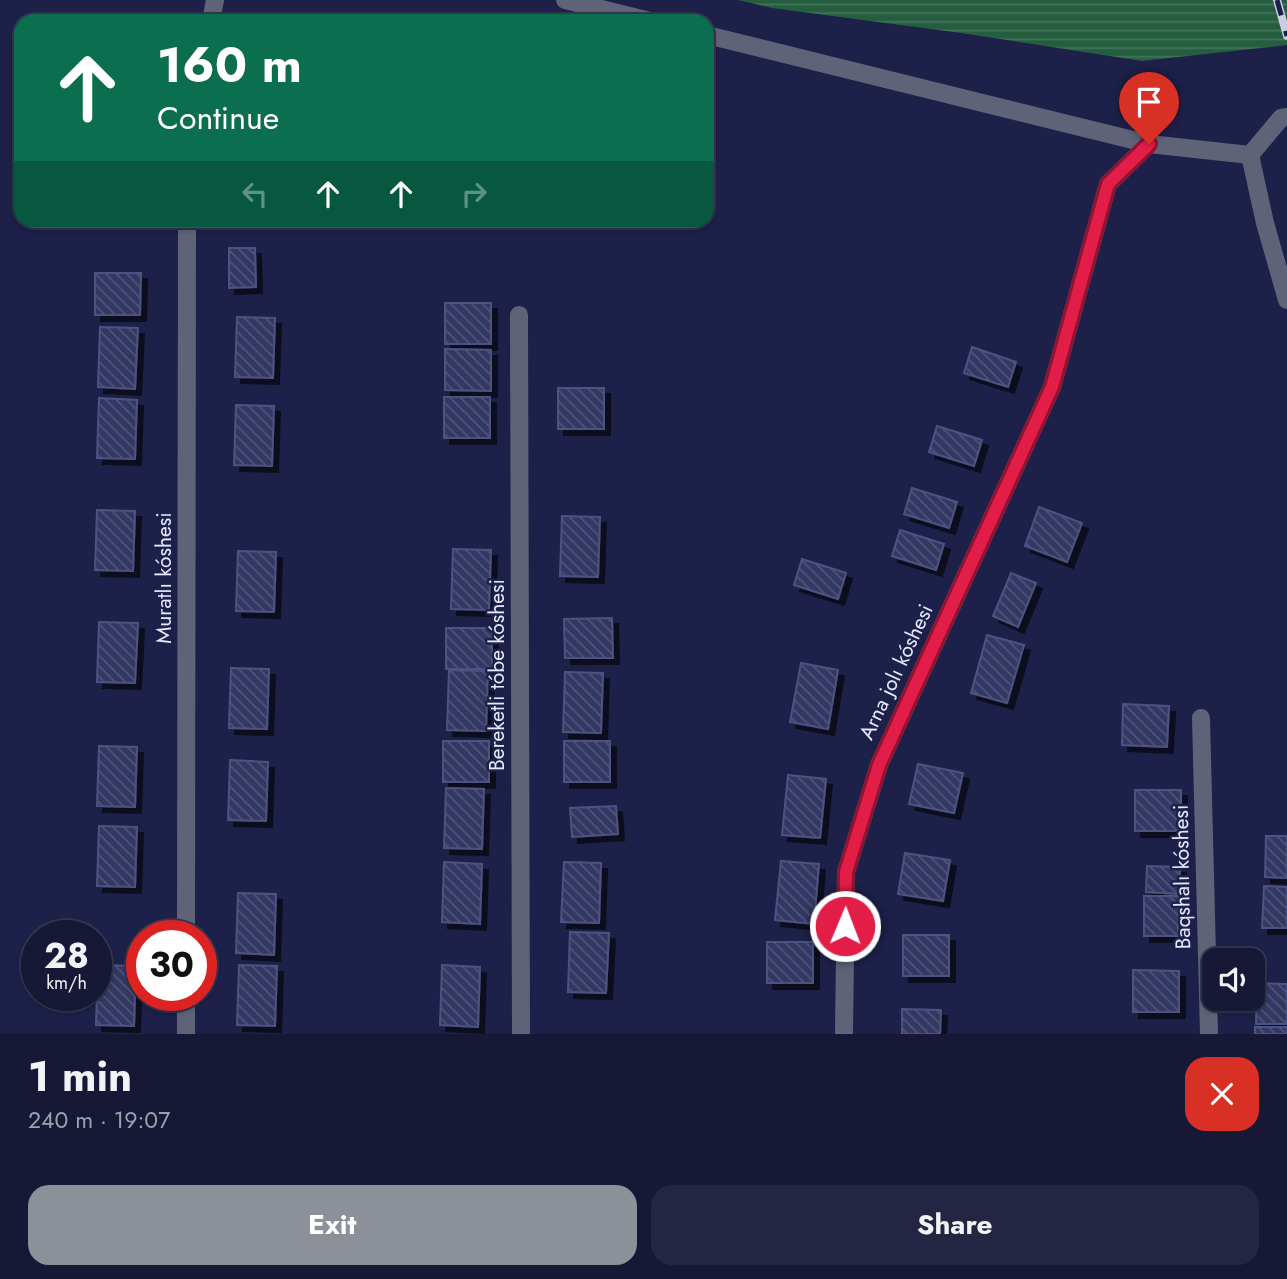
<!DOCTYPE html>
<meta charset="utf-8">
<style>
body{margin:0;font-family:Jost,sans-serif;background:#232542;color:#f1f3f6;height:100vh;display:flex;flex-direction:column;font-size:26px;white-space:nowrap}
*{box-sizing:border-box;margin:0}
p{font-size:23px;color:#9ea0ad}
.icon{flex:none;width:38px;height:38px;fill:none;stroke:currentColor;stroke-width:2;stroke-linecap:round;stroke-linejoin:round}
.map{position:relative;height:1034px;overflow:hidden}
.drawer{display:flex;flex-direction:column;background:#161836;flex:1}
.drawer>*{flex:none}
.banner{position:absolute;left:14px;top:14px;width:700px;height:214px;border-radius:21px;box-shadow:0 2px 5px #0004,0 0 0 2px #353751;background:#0b6e4f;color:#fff;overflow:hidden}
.controls{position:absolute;left:1202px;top:948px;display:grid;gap:14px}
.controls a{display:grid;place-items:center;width:63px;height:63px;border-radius:14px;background:#161836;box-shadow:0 2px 5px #0004,0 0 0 2px #353751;font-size:35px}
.speed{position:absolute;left:21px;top:920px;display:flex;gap:14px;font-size:35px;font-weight:700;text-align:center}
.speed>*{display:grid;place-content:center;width:91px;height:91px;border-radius:50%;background:#161836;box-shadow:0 2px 5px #0004,0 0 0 2px #353751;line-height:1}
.speed small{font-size:18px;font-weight:400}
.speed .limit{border:10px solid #d22;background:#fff;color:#111}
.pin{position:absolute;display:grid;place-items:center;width:60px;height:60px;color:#fff;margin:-72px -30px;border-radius:50% 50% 50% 0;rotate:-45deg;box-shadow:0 0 7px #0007}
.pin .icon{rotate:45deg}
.me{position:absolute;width:77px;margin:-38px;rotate:1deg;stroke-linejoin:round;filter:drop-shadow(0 0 5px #0008)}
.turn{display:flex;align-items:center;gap:24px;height:147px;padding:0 28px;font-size:32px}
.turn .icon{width:91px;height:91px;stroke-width:2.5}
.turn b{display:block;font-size:49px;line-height:60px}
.lanes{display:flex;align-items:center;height:66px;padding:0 28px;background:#0003;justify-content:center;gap:35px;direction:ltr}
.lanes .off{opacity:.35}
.round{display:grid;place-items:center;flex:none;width:74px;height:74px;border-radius:21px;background:#232542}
.head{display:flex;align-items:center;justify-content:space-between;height:119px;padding:0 28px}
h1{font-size:42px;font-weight:700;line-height:52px}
.action{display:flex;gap:14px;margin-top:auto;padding:14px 28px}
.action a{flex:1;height:80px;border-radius:21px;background:#8c9099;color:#fff;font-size:28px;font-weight:700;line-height:80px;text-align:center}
.action a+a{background:#232542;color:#f1f3f6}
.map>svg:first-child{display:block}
.water{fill:url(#water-rules)}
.building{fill:url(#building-back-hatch);stroke:#4e5381;stroke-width:2;filter:url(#shadow)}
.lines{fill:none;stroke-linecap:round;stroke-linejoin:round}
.minor{stroke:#5f6378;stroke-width:18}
.rail-casing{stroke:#cacee5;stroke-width:8}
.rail{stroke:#1d2048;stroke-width:5;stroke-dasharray:16;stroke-linecap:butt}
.route-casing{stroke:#92132f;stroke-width:18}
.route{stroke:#e11d48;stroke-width:12}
.labels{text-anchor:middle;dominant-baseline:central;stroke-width:5;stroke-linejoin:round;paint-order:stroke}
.street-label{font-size:21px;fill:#e5e9fe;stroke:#1d2048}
</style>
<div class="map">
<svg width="1287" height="1034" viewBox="0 0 1287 1034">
<defs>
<pattern id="water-rules" width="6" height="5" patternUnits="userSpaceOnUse" patternTransform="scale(1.75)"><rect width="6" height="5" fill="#245e3f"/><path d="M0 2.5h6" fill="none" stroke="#44755c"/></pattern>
<pattern id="building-back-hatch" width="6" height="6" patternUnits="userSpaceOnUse" patternTransform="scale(1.75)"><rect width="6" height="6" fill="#333762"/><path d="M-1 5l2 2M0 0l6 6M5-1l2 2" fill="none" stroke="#50547a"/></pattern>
<filter id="shadow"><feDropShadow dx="6" dy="6" stdDeviation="0" flood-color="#0009"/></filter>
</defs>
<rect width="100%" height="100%" fill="#1d2048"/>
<polygon class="water" points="738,0 1287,0 1287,45 1142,61 961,33 772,8"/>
<g class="building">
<polygon points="229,248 255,248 256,287 229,288"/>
<polygon points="95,273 141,273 140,315 95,315"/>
<rect x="445" y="303" width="46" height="41"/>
<polygon points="237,317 275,318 273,378 235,377"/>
<polygon points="100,327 138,328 135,389 98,387"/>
<polygon points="972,347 1016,362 1008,387 964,373"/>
<polygon points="445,349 491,350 491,391 445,390"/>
<rect x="558" y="388" width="46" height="41"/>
<rect x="444" y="397" width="46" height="41"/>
<polygon points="99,398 137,400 135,459 97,458"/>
<polygon points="236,405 274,406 272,466 234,465"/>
<polygon points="937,426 982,440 974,466 929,452"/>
<polygon points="912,488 957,502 949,528 904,514"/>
<polygon points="1039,507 1082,523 1067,562 1025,546"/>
<polygon points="97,510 135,511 133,571 95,570"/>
<polygon points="562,516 600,517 598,577 560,576"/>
<polygon points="900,530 944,544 936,570 892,556"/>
<polygon points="453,549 491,550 489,610 451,609"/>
<polygon points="238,551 276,552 274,612 236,611"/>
<polygon points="802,559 846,573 838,599 794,585"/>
<polygon points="1011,573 1036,583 1018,627 993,616"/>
<polygon points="612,618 613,658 565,658 564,619"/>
<polygon points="99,622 138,623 135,683 97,682"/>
<rect x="446" y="628" width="46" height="41"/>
<polygon points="987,635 1024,645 1007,703 971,693"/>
<polygon points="801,663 838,670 828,729 790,722"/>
<polygon points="231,668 269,669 267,729 229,728"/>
<polygon points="449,670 488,671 486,731 447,730"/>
<polygon points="565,672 603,673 601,733 563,732"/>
<polygon points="1123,704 1169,706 1167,747 1122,745"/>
<rect x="443" y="741" width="46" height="41"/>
<rect x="564" y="741" width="46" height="41"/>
<polygon points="99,746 137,747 135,807 97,806"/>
<polygon points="230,760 268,762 266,821 228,820"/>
<polygon points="918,764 963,773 954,813 909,804"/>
<polygon points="788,775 826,779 820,838 782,835"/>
<polygon points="446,788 484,789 482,849 444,848"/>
<rect x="1135" y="790" width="46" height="41"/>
<polygon points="616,806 618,834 572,837 570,808"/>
<polygon points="99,826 137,827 135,887 97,886"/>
<polygon points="1266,836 1287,836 1287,878 1265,877"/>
<polygon points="905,853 950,860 943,901 898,894"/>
<polygon points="781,861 819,864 814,924 775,920"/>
<polygon points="444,862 482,864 480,924 442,922"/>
<polygon points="564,862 601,863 599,923 561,922"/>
<polygon points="1147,866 1180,867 1179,894 1146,892"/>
<polygon points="1264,886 1287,887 1287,928 1262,928"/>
<polygon points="238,893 276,894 274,955 236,953"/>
<rect x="1144" y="896" width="34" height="40"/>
<polygon points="570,932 609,933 606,993 568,992"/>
<rect x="903" y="935" width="46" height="41"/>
<rect x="767" y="942" width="46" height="41"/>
<polygon points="98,965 136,966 134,1026 96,1025"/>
<polygon points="239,965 277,966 275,1026 237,1025"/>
<polygon points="442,965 480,967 478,1027 440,1025"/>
<polygon points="1133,970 1179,971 1179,1012 1133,1012"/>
<polygon points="1257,983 1287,984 1287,1024 1256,1024"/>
<polygon points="902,1009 941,1010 940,1034 902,1034"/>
<rect x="1255" y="1027" width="32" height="7"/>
</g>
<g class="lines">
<g class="minor">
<polyline points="565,0 650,21"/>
<polyline points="211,21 215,0"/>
<polyline points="707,35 1149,144 1250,155"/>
<polyline points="1250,155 1265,223 1287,300"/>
<polyline points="1250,155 1281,118 1287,117"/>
<polyline points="519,315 521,1034"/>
<polyline points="1201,718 1209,1034"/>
<polyline points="186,936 187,220"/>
<polyline points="186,1034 186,996"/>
<polyline points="844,1034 846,872 879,765 1052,387 1108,184 1149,144"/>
</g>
<g class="rail-casing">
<polyline id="rail" points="1277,0 1287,36"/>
</g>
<use href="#rail" class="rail"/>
</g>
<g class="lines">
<g class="route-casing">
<polyline id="route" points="845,926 846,872 879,765 1052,387 1108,184 1149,144"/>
</g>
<use href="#route" class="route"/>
</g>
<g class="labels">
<g class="street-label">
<text transform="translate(164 578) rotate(-90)">Muratlı kóshesi</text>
<text transform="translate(896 672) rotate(-65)">Arna jolı kóshesi</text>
<text transform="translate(497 675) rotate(-90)">Bereketli tóbe kóshesi</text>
<text transform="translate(1182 877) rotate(-91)">Baqshalı kóshesi</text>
</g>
</g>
</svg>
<div class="controls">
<a><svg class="icon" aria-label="sound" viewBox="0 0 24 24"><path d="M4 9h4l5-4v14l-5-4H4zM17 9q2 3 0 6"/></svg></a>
</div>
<div class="speed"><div>28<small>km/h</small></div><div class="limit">30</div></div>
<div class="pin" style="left:1149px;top:144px;background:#d93025"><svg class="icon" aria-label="arrive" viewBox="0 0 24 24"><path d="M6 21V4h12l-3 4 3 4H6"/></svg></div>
<svg class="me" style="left:845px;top:926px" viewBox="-20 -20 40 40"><circle r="17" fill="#e11d48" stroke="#fff" stroke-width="3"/><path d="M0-11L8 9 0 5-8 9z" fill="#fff"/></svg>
<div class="banner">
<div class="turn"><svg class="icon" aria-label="ahead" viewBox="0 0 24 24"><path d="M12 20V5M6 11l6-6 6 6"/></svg><div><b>160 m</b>Continue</div></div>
<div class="lanes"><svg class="icon off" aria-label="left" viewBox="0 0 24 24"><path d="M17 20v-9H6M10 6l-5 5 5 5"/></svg><svg class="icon" aria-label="ahead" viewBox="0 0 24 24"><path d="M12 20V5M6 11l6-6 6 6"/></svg><svg class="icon" aria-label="ahead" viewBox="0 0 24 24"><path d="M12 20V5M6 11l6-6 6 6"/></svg><svg class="icon off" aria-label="right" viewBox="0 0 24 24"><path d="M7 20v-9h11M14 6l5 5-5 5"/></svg></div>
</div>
</div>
<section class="drawer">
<div class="head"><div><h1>1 min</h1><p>240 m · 19:07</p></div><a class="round" style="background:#d93025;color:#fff"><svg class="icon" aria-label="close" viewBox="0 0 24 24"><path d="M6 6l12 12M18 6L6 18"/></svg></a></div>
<div class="action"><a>Exit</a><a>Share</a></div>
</section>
